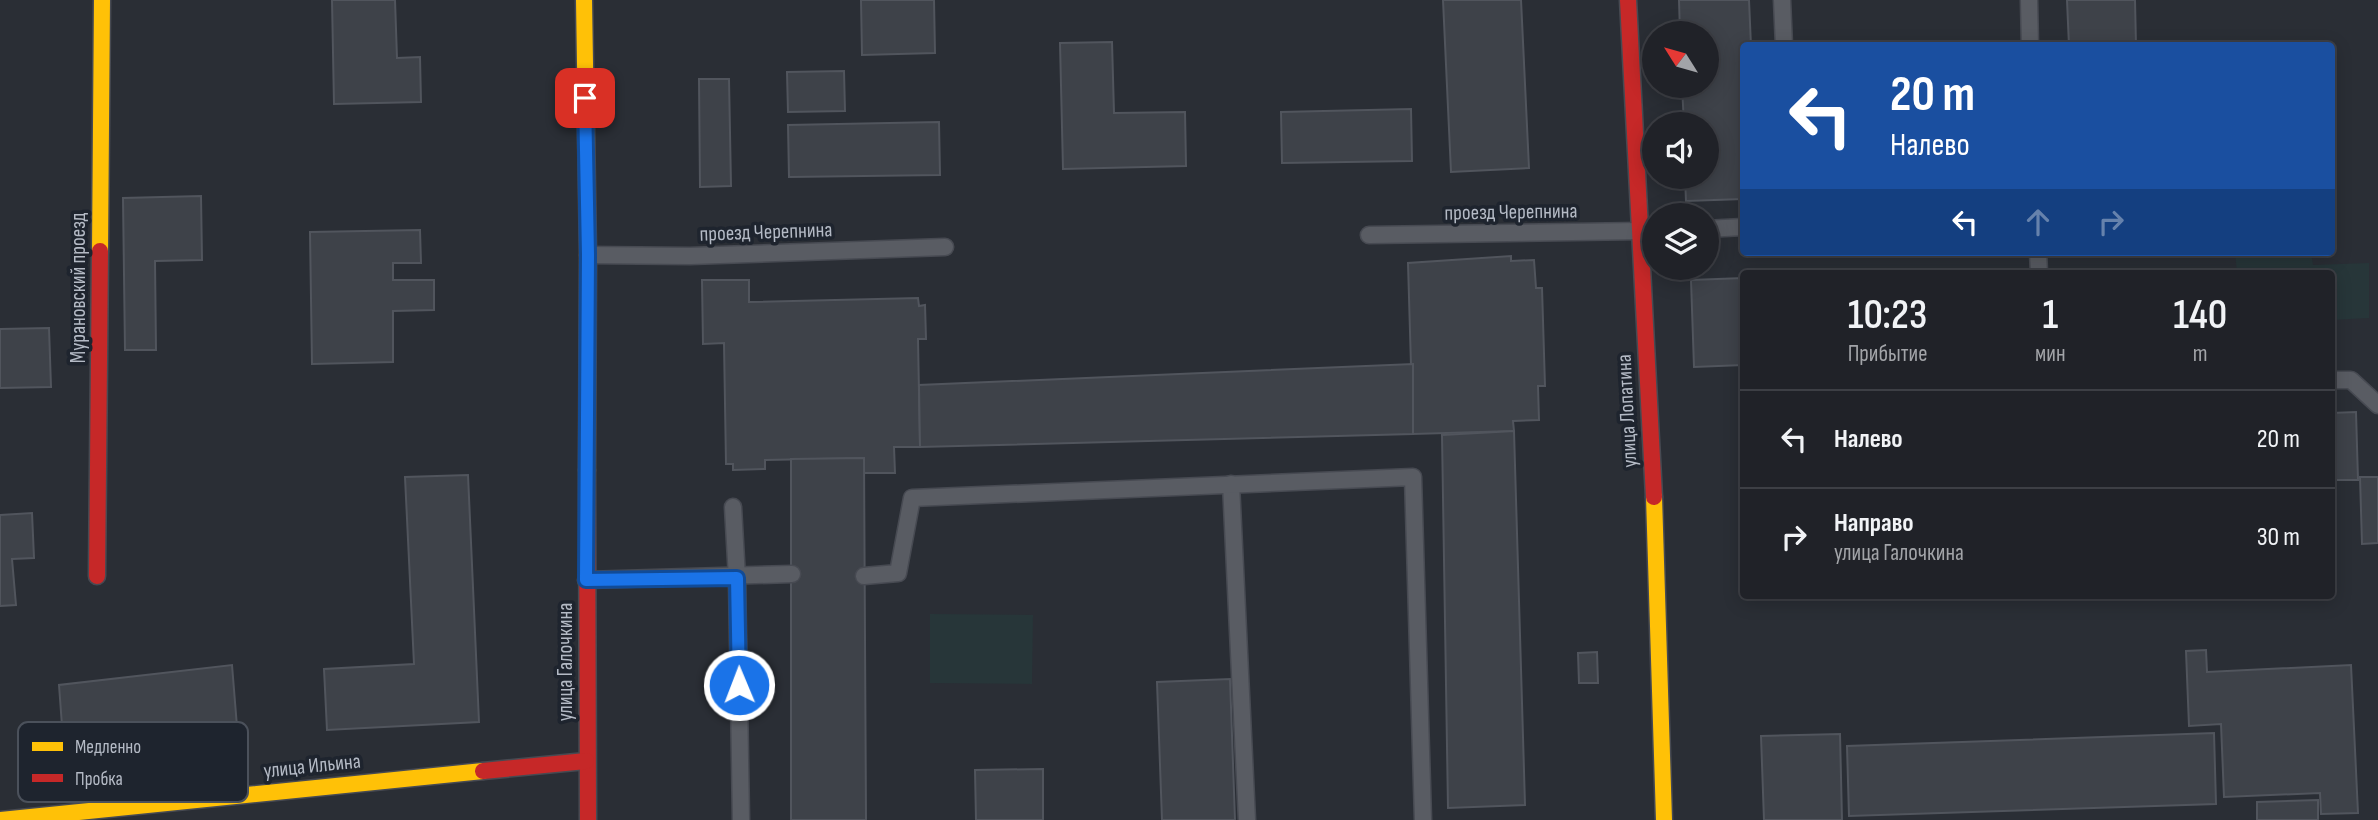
<!DOCTYPE html>
<html lang="ru">
<meta charset="utf-8">
<style>
body{margin:0;font-family:"Sofia Sans Condensed",sans-serif;background:#2d2f34;color:#f1f3f6;height:100vh;display:flex;flex-direction:column;font-size:26px;white-space:nowrap}
*{box-sizing:border-box;margin:0}
p{font-size:23px;color:#a2a4a8}
.icon{flex:none;width:38px;height:38px;fill:none;stroke:currentColor;stroke-width:2;stroke-linecap:round;stroke-linejoin:round}
.map{position:relative;flex:1;overflow:hidden}
.details{position:absolute;left:1740px;top:270px;width:595px;height:329px;display:flex;flex-direction:column;background:#202228;border-radius:7px;box-shadow:0 4px 18px #0003,0 0 0 2px #3d3f45}
.details>*{flex:none}
.hud{position:absolute;left:1740px;top:42px;width:595px;height:214px;border-radius:7px;box-shadow:0 4px 18px #0003,0 0 0 2px #3d3f45;background:#1a4fa0;color:#fff;overflow:hidden}
.needle{width:46px;rotate:307deg}
.tools{position:absolute;left:1642px;top:21px;display:grid;gap:14px}
.tools a{display:grid;place-items:center;width:77px;height:77px;border-radius:50%;background:#202228;box-shadow:0 4px 18px #0003,0 0 0 2px #3d3f45;font-size:35px}
.pin{position:absolute;display:grid;place-items:center;width:60px;height:60px;color:#fff;margin:-30px;border-radius:14px;box-shadow:0 4px 10px #0006}
.me{position:absolute;width:77px;margin:-38px;rotate:359deg;stroke-linejoin:round;filter:drop-shadow(0 0 5px #0008)}
.turn{display:flex;align-items:center;gap:24px;height:147px;padding:0 35px;font-size:32px}
.turn .icon{width:91px;height:91px;stroke-width:2.5}
.turn b{display:block;font-size:49px;line-height:60px}
.lanes{display:flex;align-items:center;height:66px;padding:0 35px;background:#0003;justify-content:center;gap:35px;direction:ltr}
.lanes .off{opacity:.35}
.eta{display:flex;justify-content:space-evenly;align-items:center;height:119px;text-align:center}
.eta b{font-size:42px;font-weight:600;line-height:49px}
ul{padding:0;list-style:none}
li{display:flex;align-items:center;gap:21px;height:98px;padding:0 35px;border-top:2px solid #3d3f45}
li div{flex:1}
li b{display:block;font-size:26px}
li em{font-style:normal}
.map>svg:first-child{display:block}
.green{fill:#273639}
.building{fill:#3e4249;stroke:#51555d;stroke-width:2}
.lines{fill:none;stroke-linecap:round;stroke-linejoin:round}
.lane-casing{stroke:#474a52;stroke-width:19}
.slow-casing{stroke:#474a52;stroke-width:19}
.jam-casing{stroke:#474a52;stroke-width:19}
.lane{stroke:#595c63;stroke-width:16}
.slow{stroke:#ffc107;stroke-width:16}
.jam{stroke:#c62828;stroke-width:16}
.route-casing{stroke:#114b97;stroke-width:18}
.route{stroke:#1a73e8;stroke-width:12}
.labels{text-anchor:middle;dominant-baseline:central;stroke-width:7;stroke-linejoin:round;paint-order:stroke}
.street-label{font-size:21px;fill:#b4bac5;stroke:#1e242e}
.key{fill:#1e242e;stroke:#4b515b;stroke-width:2}
.key-label{font-size:19px;fill:#b4bac5}
</style>
<div class="map">
<svg width="2378" height="820" viewBox="0 0 2378 820">
<rect width="100%" height="100%" fill="#2a2e35"/>
<g class="green">
<polygon points="2235,252 2311,252 2313,265 2369,263 2369,318 2331,320 2331,273 2237,273"/>
<polygon points="930,614 1033,615 1032,684 930,683"/>
</g>
<g class="building">
<polygon points="332,0 395,0 397,58 420,57 421,102 334,104"/>
<polygon points="861,0 934,0 935,53 862,55"/>
<polygon points="1443,0 1521,0 1529,168 1451,172"/>
<polygon points="1679,0 1749,0 1751,46 1743,46 1743,199 1686,201 1685,177 1706,177 1706,124 1684,124 1682,86 1706,86 1706,33 1680,33"/>
<polygon points="2067,0 2135,0 2136,46 2069,46"/>
<polygon points="1112,42 1114,113 1185,112 1186,166 1063,169 1060,43"/>
<polygon points="844,71 845,111 788,112 787,72"/>
<polygon points="699,79 729,79 731,186 700,187"/>
<polygon points="1411,109 1412,161 1282,163 1281,112"/>
<polygon points="939,122 940,175 789,177 788,125"/>
<polygon points="201,196 202,260 155,261 156,350 125,350 123,198"/>
<polygon points="420,230 421,263 393,263 393,280 434,280 434,310 393,311 393,362 312,364 310,232"/>
<polygon points="1511,256 1511,261 1534,260 1536,288 1542,288 1545,386 1538,386 1539,420 1513,421 1514,431 1413,434 1408,263"/>
<polygon points="1743,278 1743,365 1694,367 1691,280"/>
<polygon points="702,280 749,280 749,302 918,298 919,306 925,305 926,339 918,339 920,447 894,447 895,473 864,473 864,458 765,460 765,469 733,470 733,464 726,464 724,343 703,344"/>
<polygon points="49,328 51,387 0,388 0,329"/>
<polygon points="1413,364 1413,434 920,447 919,385"/>
<polygon points="2356,412 2358,480 2331,480 2331,413"/>
<polygon points="1514,431 1525,805 1448,808 1442,435"/>
<polygon points="864,458 866,820 791,820 791,459"/>
<polygon points="468,475 479,722 327,730 324,669 414,664 405,477"/>
<polygon points="2360,477 2378,477 2378,543 2362,544"/>
<polygon points="32,513 34,558 12,559 16,605 0,606 0,515"/>
<polygon points="2206,650 2207,672 2351,665 2358,813 2321,814 2320,793 2224,797 2221,724 2189,726 2186,651"/>
<polygon points="1597,652 1598,683 1579,683 1578,653"/>
<polygon points="232,665 238,739 64,753 59,685"/>
<polygon points="1230,679 1235,820 1162,820 1157,682"/>
<polygon points="2214,733 2216,804 1849,816 1847,746"/>
<polygon points="1840,734 1842,820 1764,820 1761,736"/>
<polygon points="1043,769 1043,820 976,820 975,770"/>
<polygon points="2318,800 2318,820 2257,820 2257,802"/>
</g>
<g class="lines">
<g class="lane-casing">
<g id="lane">
<polyline points="1782,0 1784,46"/>
<polyline points="2029,0 2030,46"/>
<polyline points="1706,229 1743,227"/>
<polyline points="1369,235 1640,231"/>
<polyline points="2038,252 2039,273"/>
<polyline points="588,255 690,256 945,247"/>
<polyline points="2331,380 2351,380 2378,405"/>
<polyline points="1231,484 1247,820"/>
<polyline points="733,507 737,578 741,820"/>
<polyline points="864,576 898,573 912,498 1413,477 1423,820"/>
<polyline points="586,580 792,574"/>
</g>
</g>
<g class="slow-casing">
<g id="slow">
<polyline points="584,0 588,255 587,470"/>
<polyline points="100,251 102,0"/>
<polyline points="1654,497 1664,820"/>
<polyline points="0,820 483,771"/>
</g>
</g>
<g class="jam-casing">
<g id="jam">
<polyline points="1628,0 1654,497"/>
<polyline points="587,470 588,820"/>
<polyline points="97,576 100,251"/>
<polyline points="483,771 586,761"/>
</g>
</g>
<use href="#lane" class="lane"/>
<use href="#slow" class="slow"/>
<use href="#jam" class="jam"/>
</g>
<g class="lines">
<g class="route-casing">
<polyline id="route" points="585,98 588,255 586,580 737,578 739,685"/>
</g>
<use href="#route" class="route"/>
</g>
<g class="labels">
<g class="street-label">
<text transform="translate(1511 212) rotate(-1)">проезд Черепнина</text>
<text transform="translate(766 232) rotate(-2)">проезд Черепнина</text>
<text transform="translate(78 288) rotate(-90)">Мурановский проезд</text>
<text transform="translate(1627 411) rotate(-93)">улица Лопатина</text>
<text transform="translate(565 662) rotate(-90)">улица Галочкина</text>
<text transform="translate(312 766) rotate(-6)">улица Ильина</text>
</g>
</g>
<rect x="18" y="722" width="230" height="80" rx="10" class="key"/>
<rect x="32" y="742" width="31" height="9" fill="#ffc107"/>
<rect x="32" y="774" width="31" height="8" fill="#c62828"/>
<g class="key-label">
<text x="75" y="753">Медленно</text>
<text x="75" y="785">Пробка</text>
</g>
</svg>
<div class="tools">
<a><svg class="needle" viewBox="-14 -14 28 28"><path d="M0-13l5 13h-10z" fill="#e53935"/><path d="M0 13l5-13h-10z" fill="#a2a4a8"/></svg></a>
<a><svg class="icon" aria-label="sound" viewBox="0 0 24 24"><path d="M4 9h4l5-4v14l-5-4H4zM17 9q2 3 0 6"/></svg></a>
<a><svg class="icon" aria-label="layers" viewBox="0 0 24 24"><path d="M12 4l9 5-9 5-9-5zM3 14l9 5 9-5"/></svg></a>
</div>
<div class="pin" style="left:585px;top:98px;background:#d93025"><svg class="icon" aria-label="arrive" viewBox="0 0 24 24"><path d="M6 21V4h12l-3 4 3 4H6"/></svg></div>
<svg class="me" style="left:739px;top:685px" viewBox="-20 -20 40 40"><circle r="17" fill="#1a73e8" stroke="#fff" stroke-width="3"/><path d="M0-11L8 9 0 5-8 9z" fill="#fff"/></svg>
<div class="hud">
<div class="turn"><svg class="icon" aria-label="left" viewBox="0 0 24 24"><path d="M17 20v-9H6M10 6l-5 5 5 5"/></svg><div><b>20 m</b>Налево</div></div>
<div class="lanes"><svg class="icon" aria-label="left" viewBox="0 0 24 24"><path d="M17 20v-9H6M10 6l-5 5 5 5"/></svg><svg class="icon off" aria-label="ahead" viewBox="0 0 24 24"><path d="M12 20V5M6 11l6-6 6 6"/></svg><svg class="icon off" aria-label="right" viewBox="0 0 24 24"><path d="M7 20v-9h11M14 6l5 5-5 5"/></svg></div>
</div>
<section class="details">
<div class="eta">
<div><b>10:23</b><p>Прибытие</p></div>
<div><b>1</b><p>мин</p></div>
<div><b>140</b><p>m</p></div>
</div>
<ul>
<li><svg class="icon" aria-label="left" viewBox="0 0 24 24"><path d="M17 20v-9H6M10 6l-5 5 5 5"/></svg><div><b>Налево</b></div><em>20 m</em></li>
<li><svg class="icon" aria-label="right" viewBox="0 0 24 24"><path d="M7 20v-9h11M14 6l5 5-5 5"/></svg><div><b>Направо</b><p>улица Галочкина</p></div><em>30 m</em></li>
</ul>
</section>
</div>
